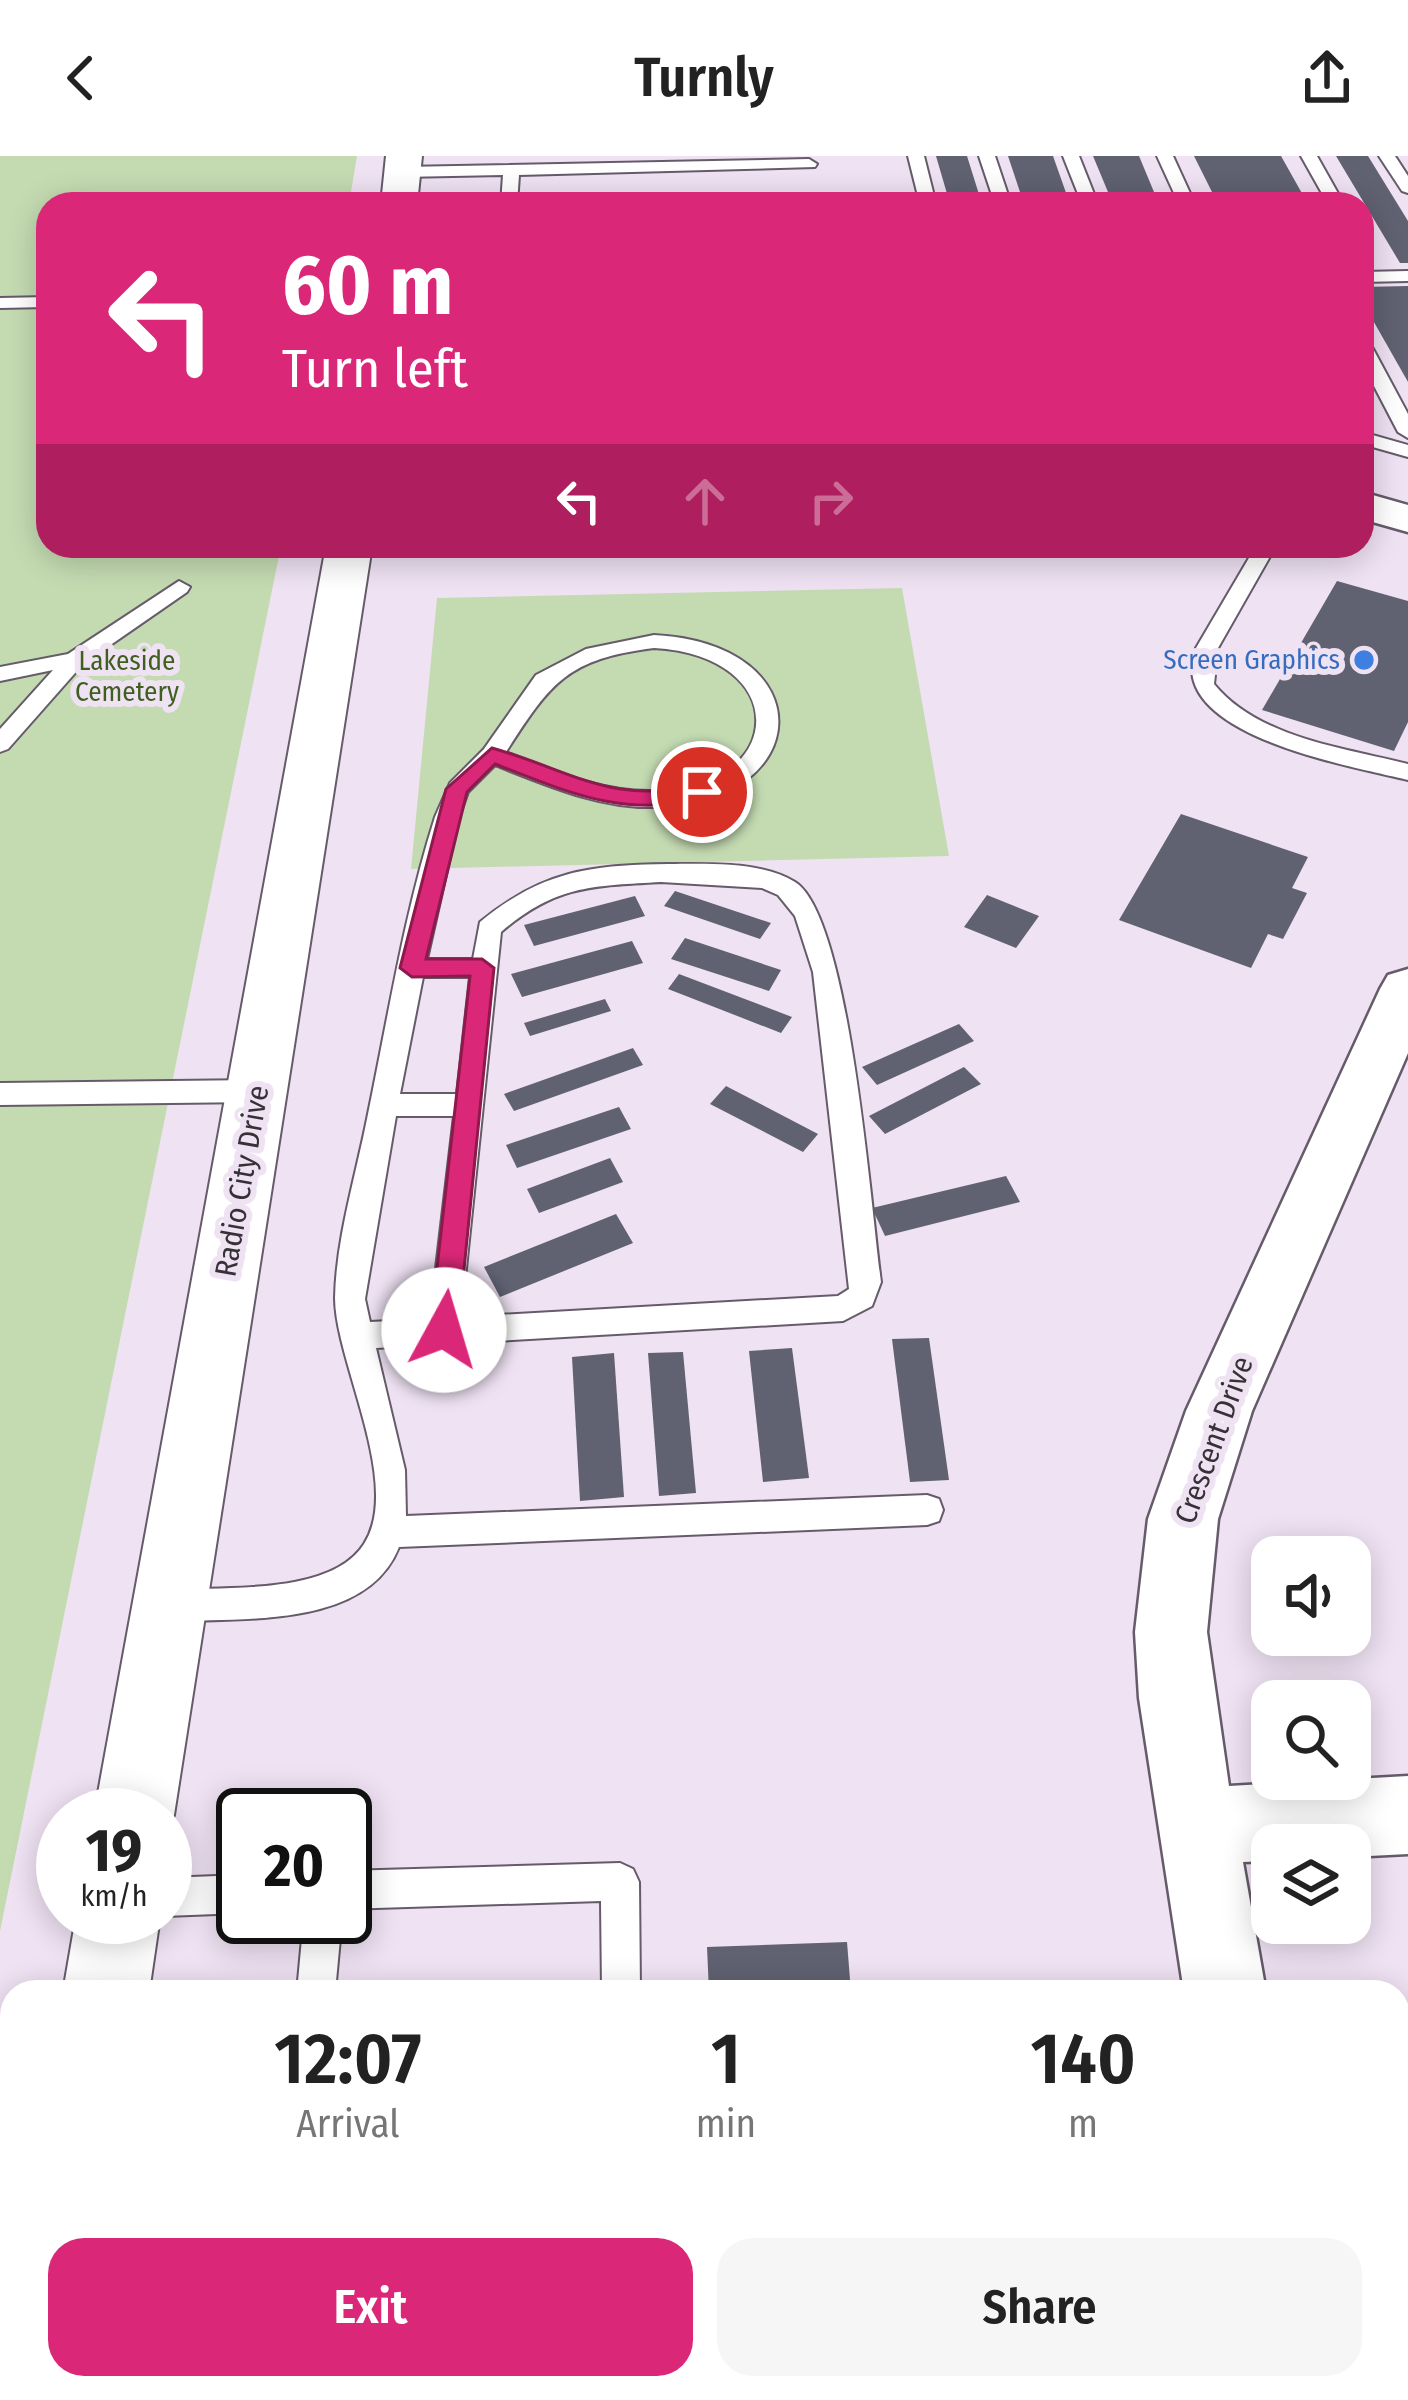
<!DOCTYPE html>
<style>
body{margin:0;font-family:"Fira Sans Condensed",sans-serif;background:#f6f6f6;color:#222;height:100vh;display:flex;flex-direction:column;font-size:45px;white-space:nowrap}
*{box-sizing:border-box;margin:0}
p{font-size:39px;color:#767676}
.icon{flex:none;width:66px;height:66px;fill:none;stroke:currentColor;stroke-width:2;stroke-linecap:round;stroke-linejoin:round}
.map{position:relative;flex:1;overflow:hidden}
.sheet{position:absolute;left:0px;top:1824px;width:1410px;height:420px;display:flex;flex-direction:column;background:#fff;border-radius:36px 36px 0 0;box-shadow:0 6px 30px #0003}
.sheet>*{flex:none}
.guide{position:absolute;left:36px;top:36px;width:1338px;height:366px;border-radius:36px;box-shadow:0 6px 30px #0003;background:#db2777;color:#fff;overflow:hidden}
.tools{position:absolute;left:1251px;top:1380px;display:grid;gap:24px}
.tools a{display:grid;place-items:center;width:120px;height:120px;border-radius:24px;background:#fff;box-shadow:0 6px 30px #0003;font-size:60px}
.speed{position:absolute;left:36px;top:1632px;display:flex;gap:24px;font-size:60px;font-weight:700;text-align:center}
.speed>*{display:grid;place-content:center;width:156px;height:156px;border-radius:50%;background:#fff;box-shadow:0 6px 30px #0003;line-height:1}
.speed small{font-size:30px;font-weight:400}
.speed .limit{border:6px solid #111;border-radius:18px;background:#fff;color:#111}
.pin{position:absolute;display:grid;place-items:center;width:102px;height:102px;color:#fff;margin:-51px;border:6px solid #fff;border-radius:50%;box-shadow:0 3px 12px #0007}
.me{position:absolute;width:132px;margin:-66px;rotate:6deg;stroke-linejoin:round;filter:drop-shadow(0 0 9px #0008)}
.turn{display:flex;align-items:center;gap:42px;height:252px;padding:0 48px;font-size:54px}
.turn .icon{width:156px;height:156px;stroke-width:2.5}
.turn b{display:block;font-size:84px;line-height:102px}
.lanes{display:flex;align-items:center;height:114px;padding:0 48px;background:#0003;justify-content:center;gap:60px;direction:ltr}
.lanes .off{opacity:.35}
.eta{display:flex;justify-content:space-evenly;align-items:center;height:204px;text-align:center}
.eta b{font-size:72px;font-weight:600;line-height:84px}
.button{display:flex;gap:24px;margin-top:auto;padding:24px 48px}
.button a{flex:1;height:138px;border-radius:36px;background:#db2777;color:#fff;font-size:48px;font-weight:600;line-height:138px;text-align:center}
.button a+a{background:#f6f6f6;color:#222}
header{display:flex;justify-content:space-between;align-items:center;height:156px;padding:0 48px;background:#fff;font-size:54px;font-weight:600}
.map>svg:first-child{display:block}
.green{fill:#c4dbb2}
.building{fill:#606171}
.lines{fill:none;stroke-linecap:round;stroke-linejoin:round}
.lane-casing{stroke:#655b69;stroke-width:4}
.street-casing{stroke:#655b69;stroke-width:5}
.primary-casing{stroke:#655b69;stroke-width:4}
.lane{fill:#fff;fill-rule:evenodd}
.street{fill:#fff;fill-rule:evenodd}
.primary{fill:#fff;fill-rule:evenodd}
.route{fill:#db2777;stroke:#8e194d;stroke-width:3}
.shop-dot{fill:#3f7fe0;stroke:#efe2f3;stroke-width:4.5}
.labels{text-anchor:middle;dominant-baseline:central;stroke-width:12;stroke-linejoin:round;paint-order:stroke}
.far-shop-label{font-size:27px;fill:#366cbe;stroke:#efe2f3;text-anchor:end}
.far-park-label{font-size:27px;fill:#3f5f1f;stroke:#efe2f3}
.street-label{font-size:30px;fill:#363137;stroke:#efe2f3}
</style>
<header><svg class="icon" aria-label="back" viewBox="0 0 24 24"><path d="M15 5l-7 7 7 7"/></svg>Turnly<svg class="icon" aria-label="share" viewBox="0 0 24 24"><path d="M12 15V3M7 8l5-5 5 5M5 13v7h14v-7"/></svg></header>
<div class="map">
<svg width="1408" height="2244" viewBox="0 0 1408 2244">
<rect width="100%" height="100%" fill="#efe2f3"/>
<g class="green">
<polygon points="0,0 357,0 349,48 48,48 48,390 281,390 0,1775"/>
<polygon points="902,432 949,700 411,713 437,442"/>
</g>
<g class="building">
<polygon points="936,0 967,0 982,48 950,48"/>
<polygon points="1008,0 1053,0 1070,48 1024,48"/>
<polygon points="1093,0 1139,0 1159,48 1113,48"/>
<polygon points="1194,0 1281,0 1308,48 1218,48"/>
<polygon points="1336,0 1368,0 1408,65 1408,107 1400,107"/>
<polygon points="1408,130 1408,226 1362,145 1362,131"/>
<polygon points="1337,425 1408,445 1408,566 1394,595 1262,554"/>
<polygon points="1181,658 1308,701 1292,732 1307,737 1283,783 1268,778 1251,812 1119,764"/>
<polygon points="675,735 771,767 760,783 664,750"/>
<polygon points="987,739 1039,760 1016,792 964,771"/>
<polygon points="635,740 645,760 534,790 524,769"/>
<polygon points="685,782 781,814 769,835 671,803"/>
<polygon points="632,785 643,807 522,841 511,818"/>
<polygon points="679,818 792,861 781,877 668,833"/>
<polygon points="605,843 611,855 530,880 524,867"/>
<polygon points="959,868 974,885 877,929 862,911"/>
<polygon points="633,892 643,909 514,955 504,938"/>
<polygon points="964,911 981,928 885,978 869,960"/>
<polygon points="726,930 818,978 803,996 710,948"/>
<polygon points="619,951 631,973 517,1012 506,989"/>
<polygon points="610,1002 623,1026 539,1057 527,1033"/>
<polygon points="1006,1020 1020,1046 885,1080 872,1052"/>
<polygon points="616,1058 633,1087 500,1141 484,1111"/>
<polygon points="929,1182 949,1324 910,1326 892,1183"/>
<polygon points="792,1192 809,1322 763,1326 749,1195"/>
<polygon points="683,1196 696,1337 659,1340 648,1197"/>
<polygon points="614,1197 624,1341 580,1345 572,1201"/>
<polygon points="847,1786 851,1836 709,1836 707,1791"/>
</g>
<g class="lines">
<g class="lane-casing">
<g id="lane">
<polygon points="908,0 924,0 936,48 920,48"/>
<polygon points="979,0 995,0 1011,48 995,48"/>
<polygon points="1063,0 1079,0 1098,48 1082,48"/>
<polygon points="1157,0 1173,0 1195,48 1179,48"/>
<polygon points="1301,0 1317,0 1344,48 1328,48"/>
<polygon points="1379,0 1395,0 1408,20 1408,37 1402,35"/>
<polygon points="809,3 817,8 815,11 519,19 517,48 501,48 503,19 402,21 394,16 402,11"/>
<polygon points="1408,115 1408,125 1362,126 1362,116"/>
<polygon points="48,141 48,151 0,152 0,142"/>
<polygon points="1362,184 1371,189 1408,258 1408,282 1398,276 1362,207"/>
<polygon points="1362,276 1408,289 1408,301 1362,288"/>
<path d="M1256 390H1276L1218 492 1214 528C1258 582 1344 592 1408 608V624C1352 610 1162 579 1196 492Z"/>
<polygon points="179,425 190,431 187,436 83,508 8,593 0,596 0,573 53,514 0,525 0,511 68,498"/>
<path d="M654 479C824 488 815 647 656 651 600 653 546 629 495 609L468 636 459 661 427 803H473L480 766C542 715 590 709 668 708 708 708 760 705 795 726 850 760 871 1054 881 1126L872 1150 843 1165 376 1192 405 1314 406 1360 927 1339 939 1343 943 1354 939 1365 927 1369 399 1391C366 1474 241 1461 168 1466L156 1461 151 1450 156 1439 168 1434C223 1430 331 1440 364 1388 403 1328 335 1205 335 1142 336 1083 356 1019 367 963 388 862 404 758 435 661L450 627 484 593 536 519 586 493ZM654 492C793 500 787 632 656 635 603 637 554 615 506 596 551 526 567 503 654 492ZM661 726 762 732 778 739 795 760 813 816 849 1133 838 1140 461 1161 501 776C556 729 592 730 661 726ZM423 821H470L457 938H400ZM396 960H454L430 1163 370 1166 365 1143Z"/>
<polygon points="258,924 272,935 258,946 0,949 0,927"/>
<polygon points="620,1707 633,1713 639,1726 640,1836 602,1836 601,1745 345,1753 345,1715"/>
<polygon points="243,1719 243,1757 165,1760 165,1722"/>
<polygon points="304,1761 342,1761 335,1836 297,1836"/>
<polygon points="256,2232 300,2232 298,2244 254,2244"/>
<polygon points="587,2232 631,2232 628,2244 584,2244"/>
</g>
</g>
<g class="street-casing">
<g id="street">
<polygon points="1362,336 1408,349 1408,376 1362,363"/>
<polygon points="1408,813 1408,897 1252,1255 1218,1363 1207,1476 1229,1630 1408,1620 1408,1698 1350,1701 1350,1689 1272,1689 1272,1705 1243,1706 1266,1836 1184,1836 1139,1542 1135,1476 1148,1363 1186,1255 1380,833 1388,819"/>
<polygon points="1237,2232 1329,2232 1330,2244 1238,2244"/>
</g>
</g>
<g class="primary-casing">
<g id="primary">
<polygon points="386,0 422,0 417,48 381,48"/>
<polygon points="326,390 372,390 174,1659 165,1682 165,1659 94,1659"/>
<polygon points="76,1761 160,1761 149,1836 63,1836"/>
<polygon points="12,2197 12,2232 91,2232 89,2244 0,2244 0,2219"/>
</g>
</g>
<use href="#lane" class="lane"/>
<use href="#street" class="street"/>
<use href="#primary" class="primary"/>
</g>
<path class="route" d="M492 592C576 616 609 649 702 629L713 636 710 641C626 663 572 638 495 608L467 636 426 803H482L494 812 458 1174 454 1183H434L430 1174 470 820 412 821 400 812 446 633Z"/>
<circle class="shop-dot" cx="1364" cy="504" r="12"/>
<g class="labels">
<g class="far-shop-label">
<text x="1340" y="504">Screen Graphics</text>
</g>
<g class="far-park-label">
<text x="127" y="505">Lakeside<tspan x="127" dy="31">Cemetery</tspan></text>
</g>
<g class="street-label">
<text transform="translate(242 1025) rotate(-80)">Radio City Drive</text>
<text transform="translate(1214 1284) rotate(-70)">Crescent Drive</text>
</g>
</g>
</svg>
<div class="tools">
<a><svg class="icon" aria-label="sound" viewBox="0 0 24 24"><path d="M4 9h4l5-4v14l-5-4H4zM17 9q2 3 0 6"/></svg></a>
<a><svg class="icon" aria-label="search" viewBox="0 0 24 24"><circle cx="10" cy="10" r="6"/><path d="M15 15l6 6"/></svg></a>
<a><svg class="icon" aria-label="layers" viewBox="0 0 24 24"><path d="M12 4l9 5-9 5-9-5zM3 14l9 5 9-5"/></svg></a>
</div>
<div class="speed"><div>19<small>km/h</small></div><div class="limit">20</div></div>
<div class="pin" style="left:702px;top:636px;background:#d93025"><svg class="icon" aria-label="arrive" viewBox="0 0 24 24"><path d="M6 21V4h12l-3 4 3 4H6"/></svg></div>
<svg class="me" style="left:444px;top:1174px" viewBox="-20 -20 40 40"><circle r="19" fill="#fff"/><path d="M0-13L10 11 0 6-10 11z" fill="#db2777"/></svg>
<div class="guide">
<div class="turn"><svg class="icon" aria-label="left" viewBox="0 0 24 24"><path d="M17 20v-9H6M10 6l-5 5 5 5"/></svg><div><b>60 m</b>Turn left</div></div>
<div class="lanes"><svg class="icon" aria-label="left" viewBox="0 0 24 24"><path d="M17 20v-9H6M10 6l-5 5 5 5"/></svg><svg class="icon off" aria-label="ahead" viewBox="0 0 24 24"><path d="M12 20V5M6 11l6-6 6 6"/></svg><svg class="icon off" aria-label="right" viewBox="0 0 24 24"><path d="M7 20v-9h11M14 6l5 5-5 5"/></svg></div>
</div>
<section class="sheet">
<div class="eta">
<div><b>12:07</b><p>Arrival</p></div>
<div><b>1</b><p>min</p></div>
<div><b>140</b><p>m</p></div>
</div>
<div class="button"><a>Exit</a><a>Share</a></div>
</section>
</div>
